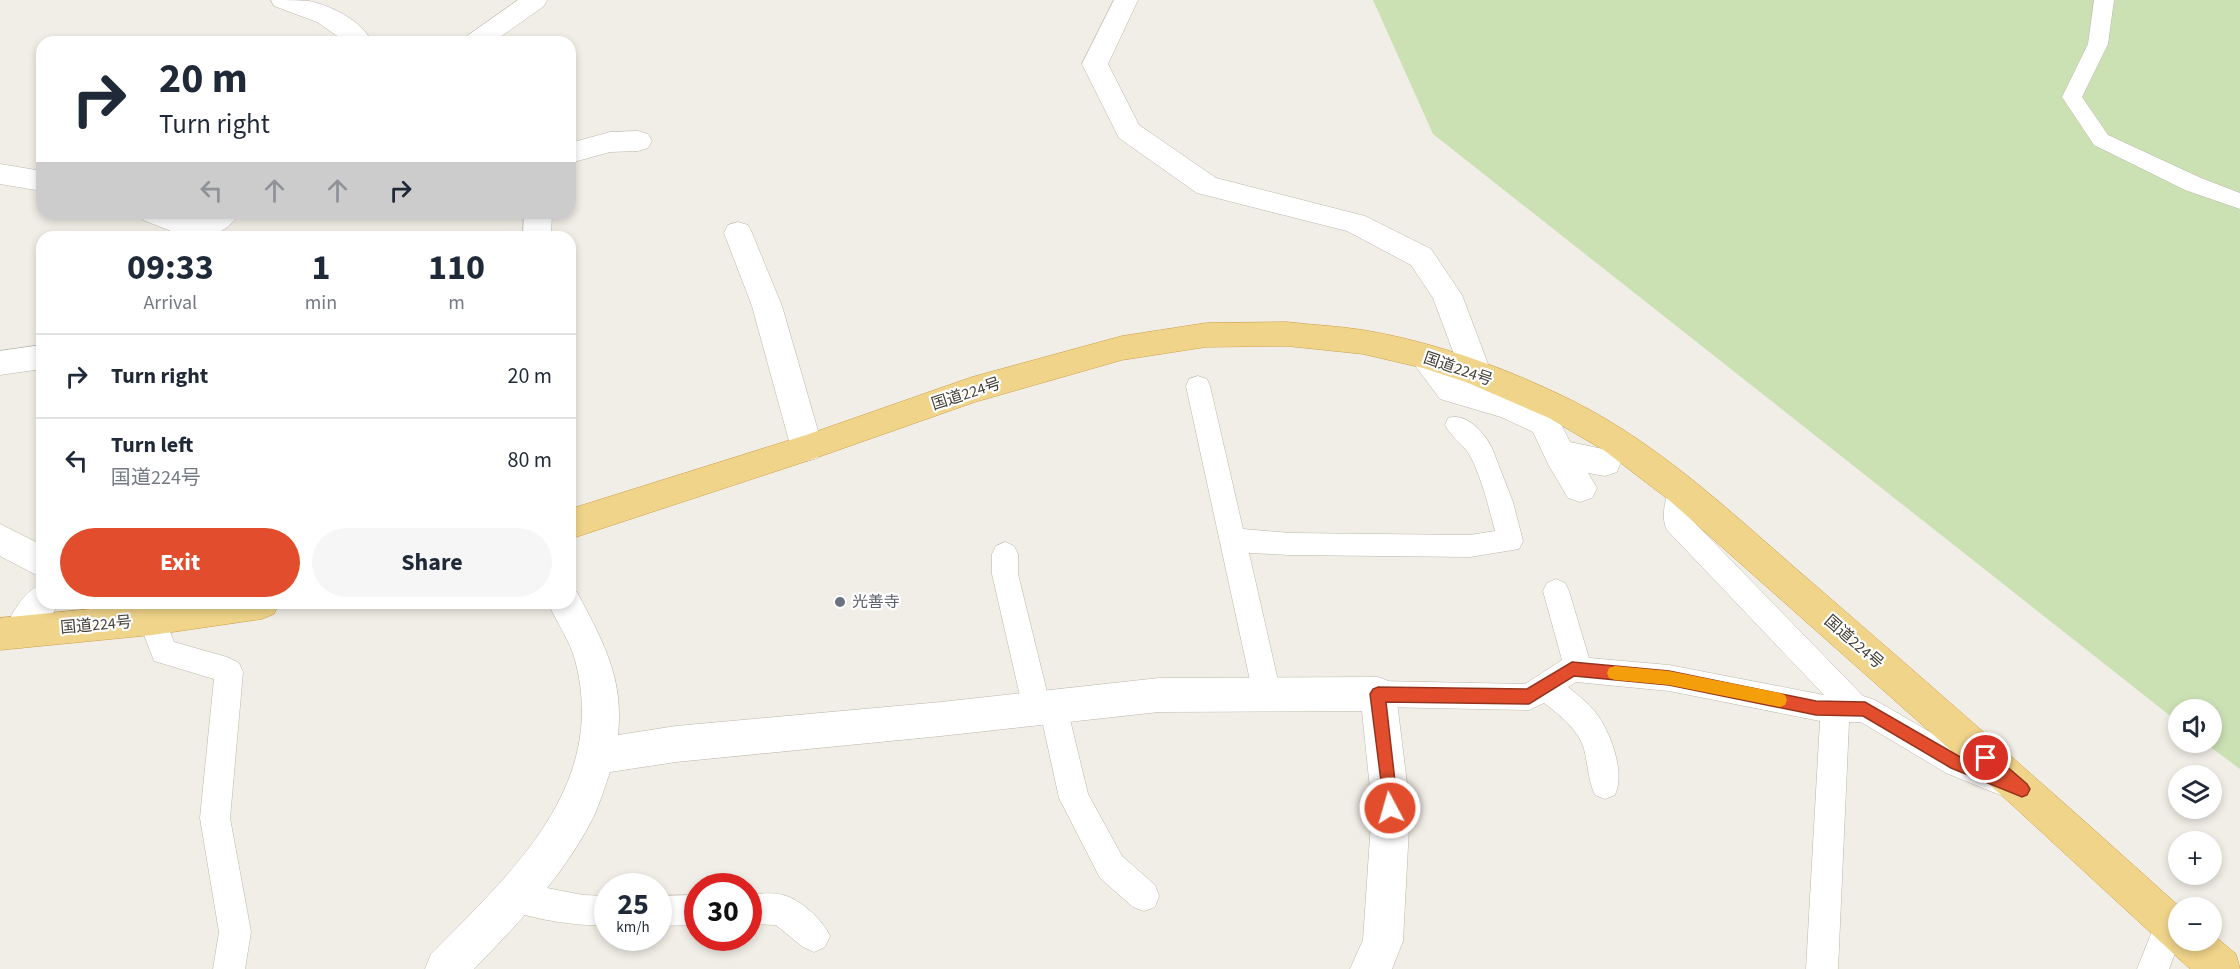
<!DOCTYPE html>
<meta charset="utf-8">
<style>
body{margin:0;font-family:"Source Sans 3","Noto Sans JP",sans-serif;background:#f6f6f7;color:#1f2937;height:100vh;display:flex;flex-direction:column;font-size:22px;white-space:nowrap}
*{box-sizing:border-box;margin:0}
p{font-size:20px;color:#747a83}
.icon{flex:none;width:33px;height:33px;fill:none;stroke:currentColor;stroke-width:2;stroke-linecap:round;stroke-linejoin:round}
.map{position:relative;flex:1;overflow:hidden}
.panel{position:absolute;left:36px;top:231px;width:540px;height:378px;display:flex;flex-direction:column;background:#fff;border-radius:18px;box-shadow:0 3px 9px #0003}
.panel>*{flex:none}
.top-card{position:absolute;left:36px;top:36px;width:540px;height:183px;border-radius:18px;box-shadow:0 3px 9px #0003;background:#fff;color:#1f2937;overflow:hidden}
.controls{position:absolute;left:2168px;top:699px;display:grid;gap:12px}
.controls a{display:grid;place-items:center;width:54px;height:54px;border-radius:50%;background:#fff;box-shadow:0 3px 9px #0003;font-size:30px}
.speed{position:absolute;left:594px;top:873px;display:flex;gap:12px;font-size:30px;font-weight:700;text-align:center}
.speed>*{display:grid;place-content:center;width:78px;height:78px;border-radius:50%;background:#fff;box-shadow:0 3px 9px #0003;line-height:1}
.speed small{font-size:15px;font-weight:400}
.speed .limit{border:9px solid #d22;background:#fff;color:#111}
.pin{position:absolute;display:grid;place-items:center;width:51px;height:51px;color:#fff;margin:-26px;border:3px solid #fff;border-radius:50%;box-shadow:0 2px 6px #0007}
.me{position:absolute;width:66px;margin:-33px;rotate:354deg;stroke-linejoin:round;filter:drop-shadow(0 0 4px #0008)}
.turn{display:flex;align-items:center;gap:21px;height:126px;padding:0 24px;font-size:27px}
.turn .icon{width:78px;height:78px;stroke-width:2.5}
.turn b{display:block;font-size:42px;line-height:51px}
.lanes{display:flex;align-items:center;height:57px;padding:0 24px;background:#0003;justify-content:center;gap:30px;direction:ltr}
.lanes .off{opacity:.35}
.eta{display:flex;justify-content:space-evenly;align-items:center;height:102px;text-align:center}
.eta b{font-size:36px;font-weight:700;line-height:42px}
.primary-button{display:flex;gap:12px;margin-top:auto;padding:12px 24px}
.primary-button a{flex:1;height:69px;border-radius:36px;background:#e24e2d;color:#fff;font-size:24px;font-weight:700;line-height:69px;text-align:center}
.primary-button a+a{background:#f6f6f7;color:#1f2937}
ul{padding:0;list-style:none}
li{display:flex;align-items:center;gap:18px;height:84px;padding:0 24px;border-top:2px solid #e0e1e3}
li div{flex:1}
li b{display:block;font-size:22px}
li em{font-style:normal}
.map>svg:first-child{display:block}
.green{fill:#cbe1b4}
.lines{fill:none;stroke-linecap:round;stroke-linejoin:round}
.service-casing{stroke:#bcb6aa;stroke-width:1}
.minor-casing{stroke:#bcb6aa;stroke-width:1}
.trunk-casing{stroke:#cc9f46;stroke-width:1}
.service{fill:#fff;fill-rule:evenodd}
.minor{fill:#fff;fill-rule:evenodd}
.trunk{fill:#f0d48a;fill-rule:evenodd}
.route{fill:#e24e2d;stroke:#93331d;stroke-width:1.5}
.slow{fill:#f59e0b}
.worship-dot{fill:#6b7280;stroke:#fff;stroke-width:2}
.labels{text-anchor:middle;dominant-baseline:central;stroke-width:4.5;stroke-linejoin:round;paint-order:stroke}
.street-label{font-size:16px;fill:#433f36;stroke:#fff}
.worship-label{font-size:16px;fill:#5b616d;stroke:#fff;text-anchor:start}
</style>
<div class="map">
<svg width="2240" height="969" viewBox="0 0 2240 969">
<rect width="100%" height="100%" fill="#f1eee7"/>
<polygon class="green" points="1373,0 2240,0 2240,769 2205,743 2211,742 2211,710 2178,710 2178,722 1433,134"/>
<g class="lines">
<g class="service-casing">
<g id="service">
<polygon points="2094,0 2114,0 2108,44 2082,97 2108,135 2201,178 2240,193 2240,209 2185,190 2094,145 2062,97 2088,44"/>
<path d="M1198 376 1207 379 1210 386 1243 529 1290 533 1470 535 1495 531C1489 508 1481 475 1469 454 1462 443 1451 437 1445 425L1448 418C1466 412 1484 432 1492 448L1513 502 1523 541 1519 549 1470 557 1290 555 1249 553 1281 694 1277 703 1267 707 1257 703 1253 694 1186 386 1189 379Z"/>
<path d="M1681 479 1690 482 1694 490 1690 518 1863 696 1875 700 1966 753 2015 773 2020 783 2015 793 2005 797 1946 773 1861 722H1849L1838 969H1806L1820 721 1669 691 1576 682 1568 687C1579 696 1591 705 1599 717 1612 737 1625 773 1615 795L1605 799 1595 795C1588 780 1588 764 1584 749 1578 729 1560 715 1544 703L1529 710 1378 707 1368 703 1364 694 1368 685 1378 681 1525 684 1562 660 1543 591 1547 583 1556 579 1565 583 1569 591 1589 658 1669 665 1824 695 1667 530C1660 517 1666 495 1672 482Z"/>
<polygon points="1005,542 1014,546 1018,554 1018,574 1048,696 1053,694 1063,698 1067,707 1088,794 1122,856 1155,885 1159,896 1155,907 1144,911 1133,907 1100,878 1059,798 1042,720 1037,722 1027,718 1023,709 992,574 992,554 996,546"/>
<polygon points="152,607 162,610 174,642 227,657 239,663 243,672 230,818 251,932 245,969 213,969 219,932 200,818 214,679 154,661 138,619 142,610"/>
<path d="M516 882 583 895 608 896V926C574 925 536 921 505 908L501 897 505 886Z"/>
<path d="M748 894C759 894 772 892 783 895 800 899 823 920 830 936L825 947 814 952 803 947 776 925 748 924Z"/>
<polygon points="698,895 698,925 658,926 658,896"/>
<polygon points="2170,909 2178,913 2180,940 2169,969 2137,969 2159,914"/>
</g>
</g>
<g class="minor-casing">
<g id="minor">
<path d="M271 0C282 0 297 0 309 1 329 5 358 19 369 37L368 42H342L343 40 317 22 274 6Z"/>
<polygon points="518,0 547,0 544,6 493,42 463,42 467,36"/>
<path d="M1114 0H1138L1108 64 1139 125 1216 178 1365 216 1431 249 1462 295 1491 372 1486 381 1476 384 1520 397 1556 414 1570 442 1617 452 1621 462 1617 472 1605 476 1588 473 1597 488 1592 498 1580 502 1568 498 1548 464 1533 432 1501 417 1440 399 1408 356 1412 347C1436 339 1447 363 1461 380L1464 381 1433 298 1411 265 1347 231 1197 193 1119 138 1082 64Z"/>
<polygon points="638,131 648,134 652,141 648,148 638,151 610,152 570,163 570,143 610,132"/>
<polygon points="0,164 42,171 42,191 0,184"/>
<path d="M139 213H183L196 218 203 213H239C225 239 199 237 174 237L176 233 143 220Z"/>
<polygon points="524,213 552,213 551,237 523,237"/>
<polygon points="738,222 748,225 752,233 782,306 823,448 818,458 807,461 796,458 791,448 752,306 724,233 728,225"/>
<polygon points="42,345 42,369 0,375 0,351"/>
<polygon points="0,524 42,545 42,578 0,556"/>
<path d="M42 584V603H58C50 621 39 641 21 648L8 643 3 632C12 614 23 591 42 584Z"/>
<path d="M570 589 577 592C603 642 624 677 618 735L676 726 941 702 1159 678 1378 677 1391 682 1396 694 1410 808 1403 941 1392 969H1350L1363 940 1372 808 1362 711 1159 712 941 736 676 762 610 772C605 787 600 802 594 816 565 874 519 923 474 969H425L431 954C511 873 609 786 575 660 570 641 556 621 548 603H570Z"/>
</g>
</g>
<g class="trunk-casing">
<g id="trunk">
<path d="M1287 322C1312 325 1338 326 1363 330 1435 342 1506 368 1571 400 1666 447 1743 524 1823 592 1943 696 2063 801 2181 908H2178V940H2211V933L2236 954 2240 969H2190L2009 802 1669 500 1605 451 1549 418 1466 382 1423 368 1363 354 1287 346 1206 347 1122 360 975 402 807 461 570 539V509L806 435 972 377 1122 336 1206 323Z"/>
<polygon points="152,603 279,603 274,614 262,619 152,635 0,650 0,618"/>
</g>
</g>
<use href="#service" class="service"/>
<use href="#minor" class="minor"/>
<use href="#trunk" class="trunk"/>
</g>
<polygon class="route" points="1572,662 1669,671 1816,701 1865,702 1962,758 1984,767 1978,758 1980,753 1986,750 1991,753 2027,784 2030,789 2027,795 2022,797 1951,768 1863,716 1816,715 1669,685 1574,676 1529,704 1386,702 1398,808 1396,813 1390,816 1385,813 1370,694 1373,689 1378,687 1527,689"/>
<polygon class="slow" points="1615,666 1669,671 1780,693 1785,695 1787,700 1785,705 1780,707 1669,685 1615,680 1609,678 1607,673 1609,668"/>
<circle class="worship-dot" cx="840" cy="602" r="6"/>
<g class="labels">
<g class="street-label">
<text transform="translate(1458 369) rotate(19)">国道224号</text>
<text transform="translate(966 394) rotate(-18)">国道224号</text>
<text transform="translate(96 625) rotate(-5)">国道224号</text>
<text transform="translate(1854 642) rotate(41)">国道224号</text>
</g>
<g class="worship-label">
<text x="852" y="602">光善寺</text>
</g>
</g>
</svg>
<div class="controls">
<a><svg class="icon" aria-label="sound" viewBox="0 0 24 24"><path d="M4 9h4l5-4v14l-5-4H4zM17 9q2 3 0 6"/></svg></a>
<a><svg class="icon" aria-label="layers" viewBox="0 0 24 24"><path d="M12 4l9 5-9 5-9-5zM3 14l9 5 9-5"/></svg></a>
<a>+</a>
<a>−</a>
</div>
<div class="speed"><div>25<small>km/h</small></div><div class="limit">30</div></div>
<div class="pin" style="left:1986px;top:758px;background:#d93025"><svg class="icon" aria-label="arrive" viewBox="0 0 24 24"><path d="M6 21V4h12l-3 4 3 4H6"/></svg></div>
<svg class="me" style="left:1390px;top:808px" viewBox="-20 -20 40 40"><circle r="17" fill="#e24e2d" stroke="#fff" stroke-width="3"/><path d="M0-11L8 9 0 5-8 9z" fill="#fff"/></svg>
<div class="top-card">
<div class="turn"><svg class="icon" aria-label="right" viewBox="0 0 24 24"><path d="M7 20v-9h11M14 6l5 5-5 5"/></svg><div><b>20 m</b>Turn right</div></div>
<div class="lanes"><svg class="icon off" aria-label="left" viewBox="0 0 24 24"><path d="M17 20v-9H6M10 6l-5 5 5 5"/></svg><svg class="icon off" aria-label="ahead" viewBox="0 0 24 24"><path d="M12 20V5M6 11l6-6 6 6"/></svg><svg class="icon off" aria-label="ahead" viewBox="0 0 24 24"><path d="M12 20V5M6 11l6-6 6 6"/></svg><svg class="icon" aria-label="right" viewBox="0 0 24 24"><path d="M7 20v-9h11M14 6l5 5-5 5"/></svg></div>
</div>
<section class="panel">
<div class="eta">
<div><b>09:33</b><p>Arrival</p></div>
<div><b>1</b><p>min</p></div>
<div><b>110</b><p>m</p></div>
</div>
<ul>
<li><svg class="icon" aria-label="right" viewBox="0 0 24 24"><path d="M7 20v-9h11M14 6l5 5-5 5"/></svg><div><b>Turn right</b></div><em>20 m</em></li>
<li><svg class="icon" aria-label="left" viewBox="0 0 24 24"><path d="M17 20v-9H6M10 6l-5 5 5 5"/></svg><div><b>Turn left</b><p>国道224号</p></div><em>80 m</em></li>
</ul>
<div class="primary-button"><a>Exit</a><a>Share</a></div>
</section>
</div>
